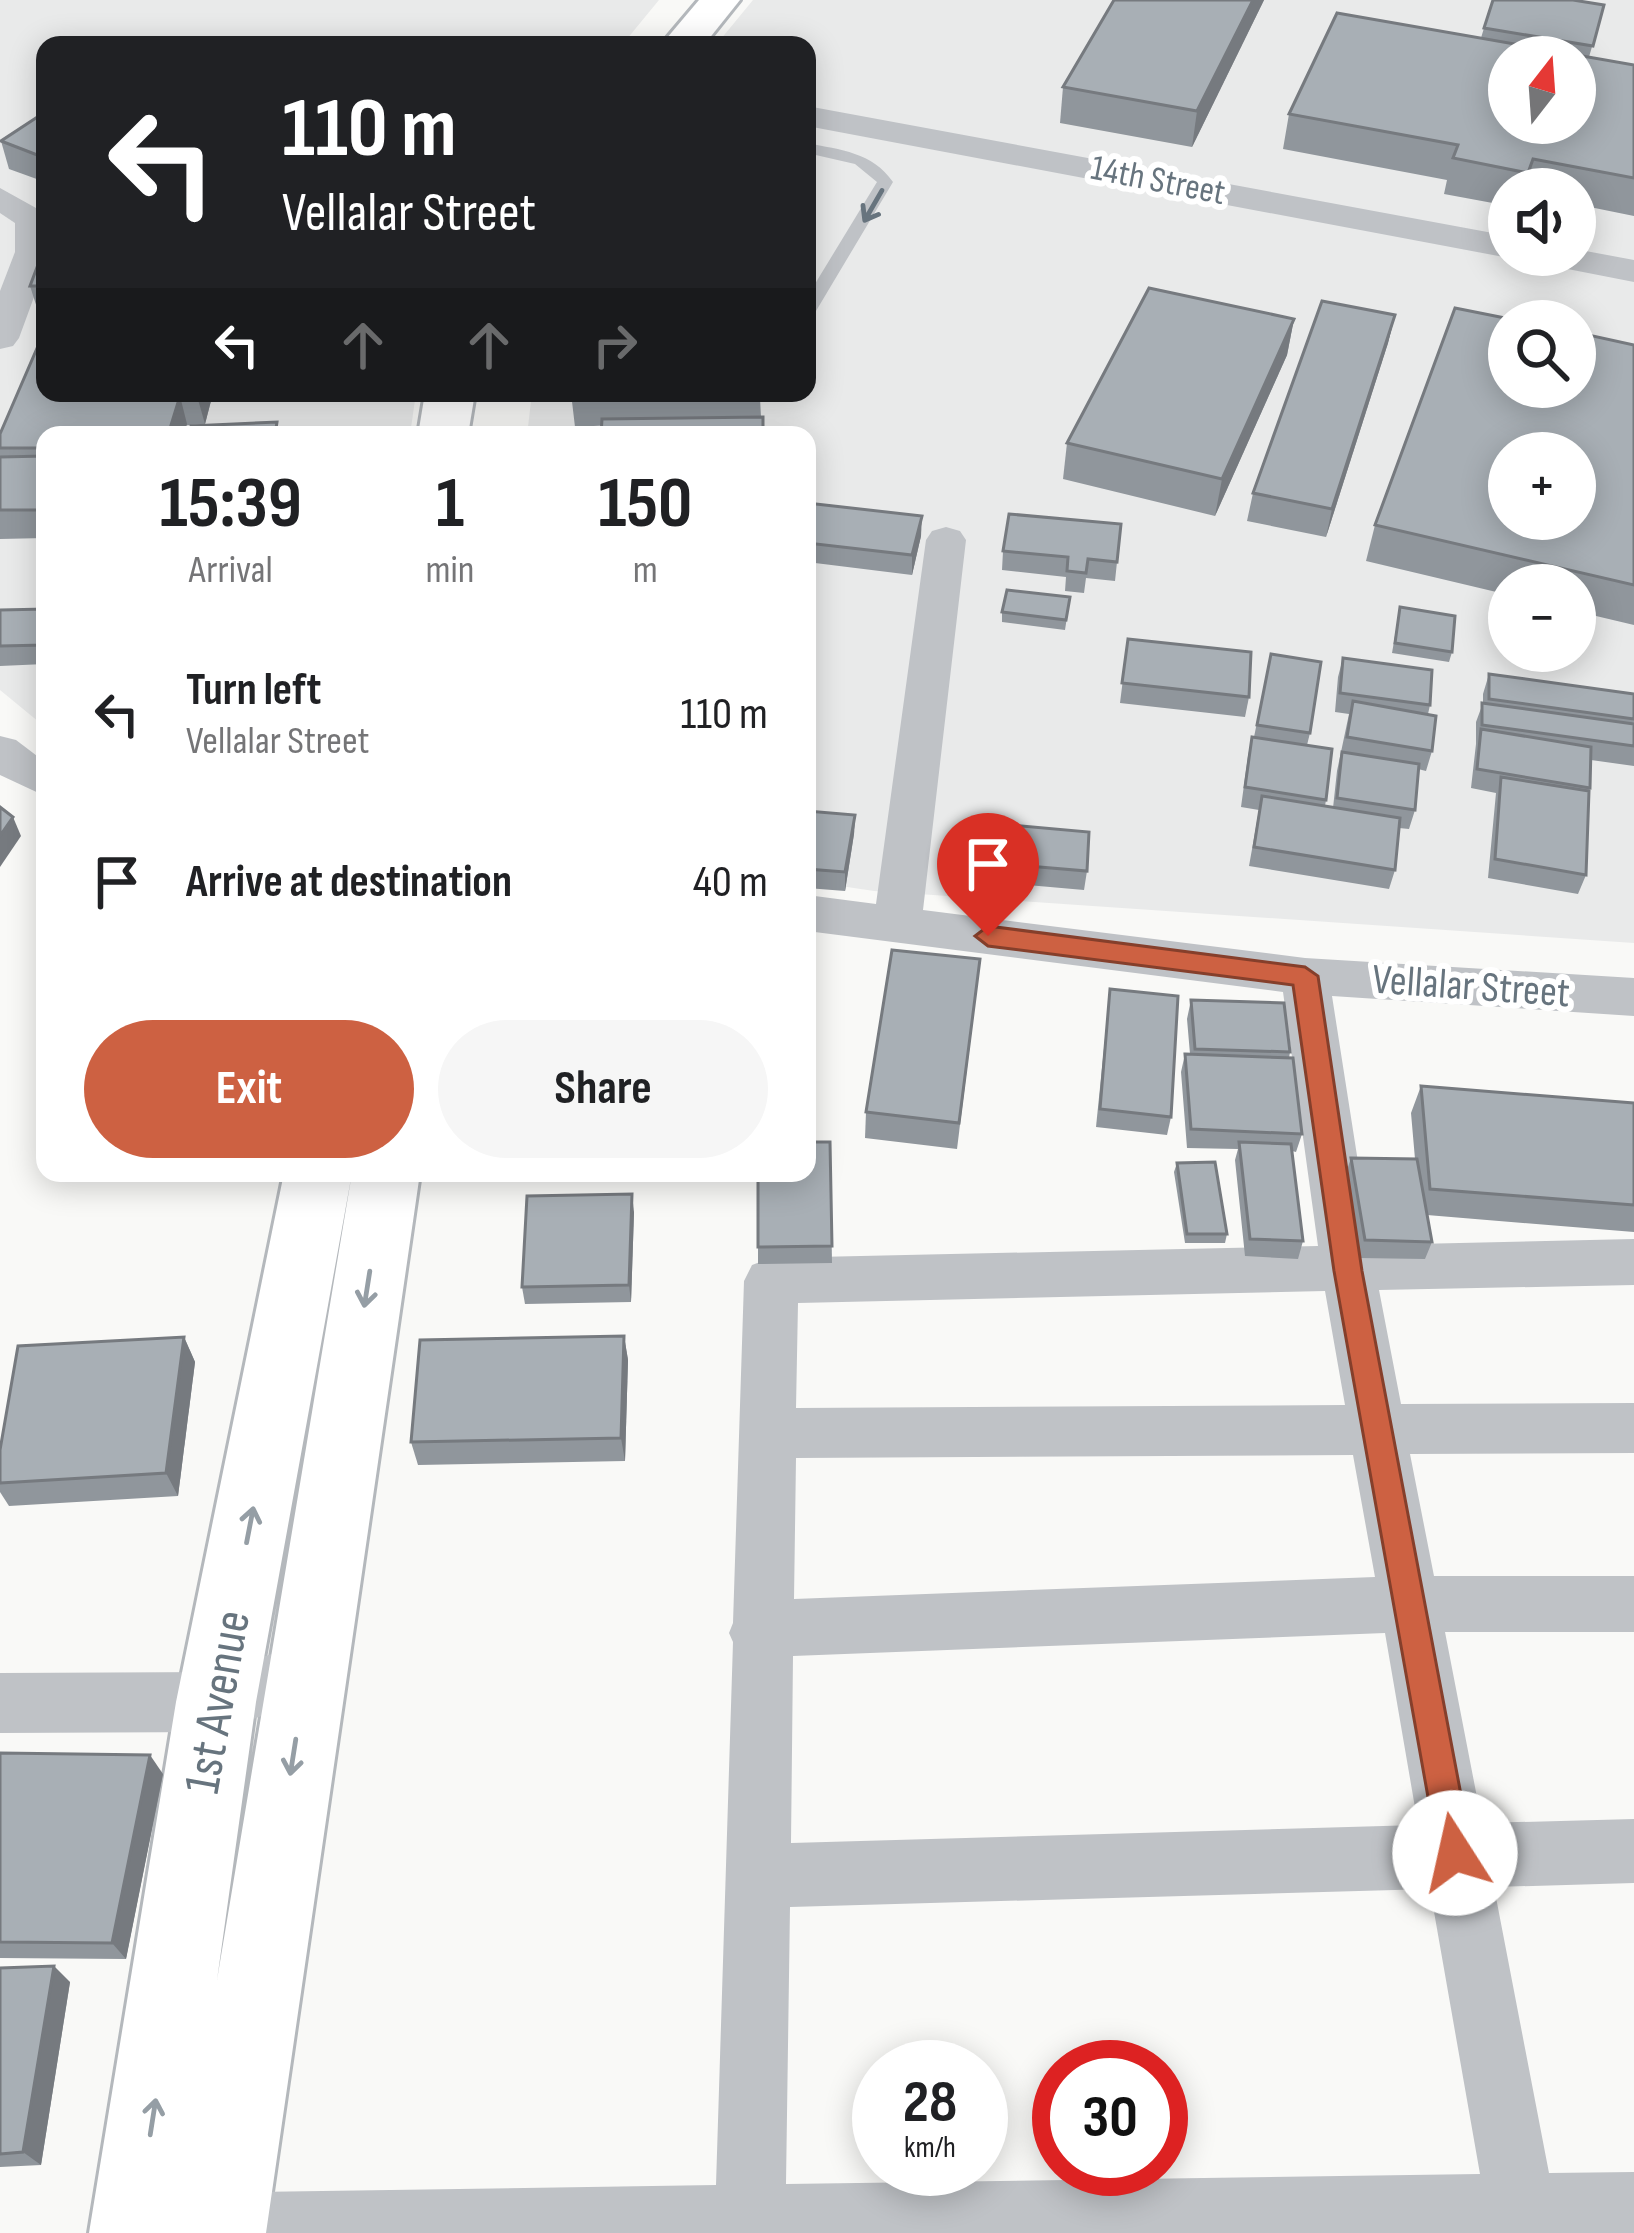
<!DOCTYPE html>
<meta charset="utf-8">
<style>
body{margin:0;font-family:"Sofia Sans Condensed",sans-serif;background:#f6f6f6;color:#202124;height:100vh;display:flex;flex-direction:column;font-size:45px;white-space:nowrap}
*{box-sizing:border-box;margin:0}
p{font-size:39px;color:#757577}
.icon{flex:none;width:66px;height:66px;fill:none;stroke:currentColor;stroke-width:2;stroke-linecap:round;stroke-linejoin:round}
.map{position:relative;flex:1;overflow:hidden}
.details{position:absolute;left:36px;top:426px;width:780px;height:756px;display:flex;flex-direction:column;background:#fff;border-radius:24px;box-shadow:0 6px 30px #0003}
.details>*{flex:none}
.banner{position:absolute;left:36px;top:36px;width:780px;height:366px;border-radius:24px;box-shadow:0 6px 30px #0003;background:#202124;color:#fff;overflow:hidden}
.needle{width:78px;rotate:17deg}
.fabs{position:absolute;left:1488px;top:36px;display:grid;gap:24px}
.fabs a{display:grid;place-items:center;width:108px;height:108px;border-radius:50%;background:#fff;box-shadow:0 6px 30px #0003;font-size:60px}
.speed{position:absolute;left:852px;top:2040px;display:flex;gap:24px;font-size:60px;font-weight:700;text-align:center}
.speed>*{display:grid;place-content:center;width:156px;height:156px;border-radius:50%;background:#fff;box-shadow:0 6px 30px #0003;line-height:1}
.speed small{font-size:30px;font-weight:400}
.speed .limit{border:18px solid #d22;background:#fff;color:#111}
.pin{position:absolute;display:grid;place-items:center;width:102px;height:102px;color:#fff;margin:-123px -51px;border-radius:50% 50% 50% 0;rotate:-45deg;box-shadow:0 0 12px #0007}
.pin .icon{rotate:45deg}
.me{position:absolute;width:132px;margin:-66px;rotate:350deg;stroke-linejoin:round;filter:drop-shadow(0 0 9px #0008)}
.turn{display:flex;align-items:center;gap:42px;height:252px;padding:0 48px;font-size:54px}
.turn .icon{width:156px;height:156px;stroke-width:2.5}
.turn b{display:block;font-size:84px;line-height:102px}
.lanes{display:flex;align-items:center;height:114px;padding:0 48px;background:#0003;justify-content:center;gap:60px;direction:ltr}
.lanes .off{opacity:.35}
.eta{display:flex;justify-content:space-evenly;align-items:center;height:204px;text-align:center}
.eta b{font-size:72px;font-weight:700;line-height:84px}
.primary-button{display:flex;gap:24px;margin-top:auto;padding:24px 48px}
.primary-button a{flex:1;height:138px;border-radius:72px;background:#cd6142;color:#fff;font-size:48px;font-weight:700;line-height:138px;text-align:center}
.primary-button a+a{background:#f6f6f6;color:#202124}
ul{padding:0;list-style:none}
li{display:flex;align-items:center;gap:36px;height:168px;padding:0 48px}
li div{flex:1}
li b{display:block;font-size:45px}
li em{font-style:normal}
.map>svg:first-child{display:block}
.built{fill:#e9eaea;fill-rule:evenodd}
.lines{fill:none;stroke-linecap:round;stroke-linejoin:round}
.secondary-casing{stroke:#b4b8bc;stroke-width:6}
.lane{fill:#bfc2c6;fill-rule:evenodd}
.street{fill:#bfc2c6;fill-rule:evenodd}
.secondary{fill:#fff;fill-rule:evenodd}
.wall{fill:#90969c}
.shaded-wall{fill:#767a7f}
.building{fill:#a8afb5;stroke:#767a7f;stroke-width:3;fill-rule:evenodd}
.oneway{stroke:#67747e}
.oneway2{stroke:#959ea5}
.route{fill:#cd6142;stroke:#853f2b;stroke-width:3}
.labels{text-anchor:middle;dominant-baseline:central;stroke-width:12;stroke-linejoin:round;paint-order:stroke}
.far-street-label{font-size:36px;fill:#67747e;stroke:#fff}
.street-label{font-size:42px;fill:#67747e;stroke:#fff}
.near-street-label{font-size:51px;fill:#67747e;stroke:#fff}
</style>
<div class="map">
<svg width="1634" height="2233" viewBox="0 0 1634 2233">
<rect width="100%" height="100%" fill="#f9f9f7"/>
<g class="built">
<polygon points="0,0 659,0 622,45 45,45 45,393 416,393 410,435 45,435 45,727 0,690"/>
<path d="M753 0H1634V943L874 891 807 881V435H527L532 393H807V45H716ZM1509 57H1575V123H1509ZM1509 189H1575V255H1509ZM1509 321H1575V387H1509ZM1509 453H1575V519H1509ZM1509 585H1575V651H1509Z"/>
</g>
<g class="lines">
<g class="secondary-casing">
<g id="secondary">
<polygon points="699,0 740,0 704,45 661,45"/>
<polygon points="425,393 475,393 468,435 418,435"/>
<polygon points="284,1173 352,1173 256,1702 217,1980 352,1173 420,1173 266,2233 89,2233 176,1702"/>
</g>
</g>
<path class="lane" d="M807 143C841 150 872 152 893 182L816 311 807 316V297L877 182 855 164 807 153Z"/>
<g class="street">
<polygon points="807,106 1509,236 1509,255 1520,255 1509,258 807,126"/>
<polygon points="0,188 45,213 45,267 19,338 13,346 0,349 0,291 15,252 15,223 0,213"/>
<polygon points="1575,249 1634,260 1634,282 1537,263 1532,255 1575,255"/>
<path d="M946 527 960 531 966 540 923 910 1305 958 1634 978V1016L1332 996 1371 1245 1634 1239V1285L1379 1290 1401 1404 1634 1403V1453L1410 1454 1434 1576H1634V1632H1445L1482 1823 1634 1819V1883L1494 1887 1549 2173 1634 2172V2233H164L172 2203 197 2193 716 2185 733 1642 729 1633 733 1623 744 1281 752 1265 771 1258 1318 1246 1283 992 807 931V895L876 904 926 540 932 531ZM1325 1291 1345 1405 796 1408 798 1303ZM1353 1455 1375 1577 794 1599 796 1458ZM1385 1633 1418 1825 791 1843 793 1656ZM1430 1889 1480 2174 786 2184 790 1907Z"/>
<polygon points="0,736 16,740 45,762 45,796 0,775"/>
<polygon points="306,1643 328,1651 336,1672 328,1693 216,1732 0,1733 0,1673 216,1672"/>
</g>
<use href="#secondary" class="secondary"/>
</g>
<g class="wall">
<polygon points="1114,0 1264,0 1192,147 1060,123 1063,87"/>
<polygon points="1604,5 1589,57 1634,65 1634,216 1575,204 1575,189 1509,189 1509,206 1444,194 1447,180 1283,149 1289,114 1481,38 1484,28"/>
<polygon points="45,112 45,182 9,169 1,141"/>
<polygon points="45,246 45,314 39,314 30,286"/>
<polygon points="1395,315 1388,343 1326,537 1247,521 1253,493"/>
<polygon points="1294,319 1287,355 1215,516 1063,479 1067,443"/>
<polygon points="1634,345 1634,625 1575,611 1575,585 1509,585 1509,595 1366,561 1375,525"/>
<polygon points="45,393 213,393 205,424 45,435 45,538 0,539 0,434"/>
<polygon points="571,393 792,393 792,397 760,398 761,417 575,427"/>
<polygon points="807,503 921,536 912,575 807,562"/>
<polygon points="1121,524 1115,581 1086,578 1084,593 1065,591 1066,577 1002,570 1003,551"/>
<polygon points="1070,597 1065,630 1002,622 1002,612"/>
<polygon points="1400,607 1452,652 1449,662 1392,653"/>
<polygon points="45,609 45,664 0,666 0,610"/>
<polygon points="1128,639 1249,697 1245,717 1120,703"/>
<polygon points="1271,654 1310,733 1307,745 1326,800 1325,806 1333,808 1337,771 1349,714 1335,712 1338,677 1343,658 1430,705 1428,714 1432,751 1426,771 1418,769 1415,810 1409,829 1399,828 1395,870 1389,889 1249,866 1259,810 1241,807 1248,756 1252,737 1254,737"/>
<polygon points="1489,674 1634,694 1634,766 1591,760 1586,875 1578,894 1488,878 1496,793 1471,788 1476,744 1476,722 1483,703 1483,694"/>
<polygon points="807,811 855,815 854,834 845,891 807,888"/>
<polygon points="998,824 1087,871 1084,890 992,882"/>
<polygon points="977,987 957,1149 865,1138 866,1112"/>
<polygon points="1110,989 1171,1117 1167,1135 1096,1127"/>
<polygon points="1191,1000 1290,1052 1289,1058 1302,1134 1296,1152 1292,1151 1303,1241 1298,1259 1245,1256 1235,1160 1238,1149 1187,1148 1181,1072 1185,1054 1190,1054 1187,1019"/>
<polygon points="1421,1086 1634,1103 1634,1232 1427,1215 1432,1242 1425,1259 1359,1258 1345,1176 1351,1158 1415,1159 1411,1113"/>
<polygon points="830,1142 832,1263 758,1264 758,1173"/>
<polygon points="1177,1163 1227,1234 1225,1243 1185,1243 1174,1172"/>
<polygon points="634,1212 631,1302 525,1304 522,1287"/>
<polygon points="624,1336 628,1360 625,1461 418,1465 411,1442"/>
<polygon points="184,1337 195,1362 178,1496 9,1506 0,1492 0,1450"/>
<polygon points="0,1753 163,1774 126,1959 0,1958"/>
<polygon points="0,1968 70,1982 41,2165 0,2167"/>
</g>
<g class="shaded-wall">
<polygon points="1253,0 1264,0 1192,147 1197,111"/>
<polygon points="1395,315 1388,343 1326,537 1332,509"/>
<polygon points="1294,319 1287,355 1215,516 1222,479"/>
<polygon points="198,393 213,393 205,424 197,396"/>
<polygon points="180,396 187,424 184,435 168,435"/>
<polygon points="922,516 921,536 912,575 912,555"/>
<polygon points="855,815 854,834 845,891 845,872"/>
<polygon points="13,817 21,836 0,867 0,836"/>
<polygon points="632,1194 634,1212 631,1302 629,1285"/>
<polygon points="624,1336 628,1360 625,1461 621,1438"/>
<polygon points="184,1337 195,1362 178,1496 166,1473"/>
<polygon points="150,1755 163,1774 126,1959 112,1943"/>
<polygon points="54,1966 70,1982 41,2165 23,2152"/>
</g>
<g class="building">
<polygon points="1114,0 1253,0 1197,111 1063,87"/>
<polygon points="1493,0 1573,0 1604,5 1593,46 1484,28"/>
<path d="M1337 13 1634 65V178L1533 159 1528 173 1453 158 1458 145 1289 114ZM1509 57H1575V123H1509Z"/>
<polygon points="45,112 45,158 1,141"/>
<polygon points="45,246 45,286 30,286"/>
<polygon points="1149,288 1294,319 1222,479 1067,443"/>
<polygon points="1322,301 1395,315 1332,509 1253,493"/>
<path d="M1455 308 1520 321H1509V387H1575V332L1634 345V585L1375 525ZM1509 453H1575V519H1509Z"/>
<polygon points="38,346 45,346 45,393 198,393 197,396 180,396 168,435 45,435 45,448 0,448 0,434"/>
<polygon points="763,417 763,435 601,435 602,419"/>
<polygon points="277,422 275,435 189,435 191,426"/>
<polygon points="45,456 45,510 0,510 0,457"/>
<polygon points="807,503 922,516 912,555 807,543"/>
<polygon points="1009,514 1121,524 1117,562 1088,559 1086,573 1067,571 1068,557 1003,551"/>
<polygon points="1007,590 1070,597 1066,620 1002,612"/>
<polygon points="1400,607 1455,616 1452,652 1395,643"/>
<polygon points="45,609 45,645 0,646 0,610"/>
<polygon points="1128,639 1251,652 1249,697 1122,683"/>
<polygon points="1271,654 1321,662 1310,733 1257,725"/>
<polygon points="1343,658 1432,670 1430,705 1340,693"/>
<polygon points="1489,674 1634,694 1634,719 1489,699"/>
<polygon points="1353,701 1436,716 1432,751 1347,737"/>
<polygon points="1482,703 1634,724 1634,746 1482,725"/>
<polygon points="1481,729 1591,747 1590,788 1477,769"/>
<polygon points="1252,737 1332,749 1326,800 1245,787"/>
<polygon points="1342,752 1419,764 1415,810 1337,798"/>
<polygon points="1501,777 1589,791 1586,875 1495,859"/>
<polygon points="1262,796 1400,818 1395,870 1254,847"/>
<polygon points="0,807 13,817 0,836"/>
<polygon points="807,811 855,815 845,872 807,869"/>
<polygon points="998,824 1089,832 1087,871 993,863"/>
<polygon points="892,950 980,959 959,1123 866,1112"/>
<polygon points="1110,989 1178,996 1171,1117 1100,1109"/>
<polygon points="1191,1000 1284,1003 1290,1052 1195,1049"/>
<polygon points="1185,1054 1293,1058 1302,1134 1191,1129"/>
<polygon points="1421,1086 1634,1103 1634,1205 1430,1189"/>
<polygon points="807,1142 830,1142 832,1246 758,1247 758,1173 807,1173"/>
<polygon points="1239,1142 1291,1144 1303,1241 1250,1239"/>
<polygon points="1351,1158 1417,1159 1432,1242 1365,1240"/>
<polygon points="1215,1162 1227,1234 1187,1234 1177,1163"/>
<polygon points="632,1194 629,1285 522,1287 527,1196"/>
<polygon points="624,1336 621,1438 411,1442 420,1340"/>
<polygon points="184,1337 166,1473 0,1483 0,1450 18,1346"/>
<polygon points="0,1753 150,1755 112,1943 0,1942"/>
<polygon points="54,1966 23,2152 0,2154 0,1968"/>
</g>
<defs><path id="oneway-shaft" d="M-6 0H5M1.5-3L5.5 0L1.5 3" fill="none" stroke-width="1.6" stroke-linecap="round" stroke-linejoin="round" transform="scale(3)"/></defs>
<use class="oneway" href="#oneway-shaft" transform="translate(873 206) rotate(120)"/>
<g class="oneway2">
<use href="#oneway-shaft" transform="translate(367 1289) rotate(99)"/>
<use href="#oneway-shaft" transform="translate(250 1525) rotate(-79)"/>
<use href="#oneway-shaft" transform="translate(293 1757) rotate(99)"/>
<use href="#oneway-shaft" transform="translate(153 2117) rotate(-81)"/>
</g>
<polygon class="route" points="988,926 1305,967 1318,976 1362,1271 1472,1853 1467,1865 1455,1870 1443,1865 1438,1853 1334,1271 1293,985 988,946 975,936"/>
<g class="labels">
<g class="far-street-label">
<text transform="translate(1158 181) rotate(11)">14th Street</text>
</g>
<g class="street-label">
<text transform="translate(1471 987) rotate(4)">Vellalar Street</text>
</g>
<g class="near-street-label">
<text transform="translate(218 1702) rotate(-80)">1st Avenue</text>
</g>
</g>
</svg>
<div class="fabs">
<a><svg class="needle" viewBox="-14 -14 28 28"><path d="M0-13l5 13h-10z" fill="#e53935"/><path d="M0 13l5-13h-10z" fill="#757577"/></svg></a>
<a><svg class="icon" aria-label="sound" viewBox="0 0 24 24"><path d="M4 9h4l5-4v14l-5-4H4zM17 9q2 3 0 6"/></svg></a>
<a><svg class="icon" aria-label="search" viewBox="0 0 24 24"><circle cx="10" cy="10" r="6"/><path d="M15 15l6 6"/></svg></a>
<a>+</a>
<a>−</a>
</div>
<div class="speed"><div>28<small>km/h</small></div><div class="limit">30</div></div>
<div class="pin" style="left:988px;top:936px;background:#d93025"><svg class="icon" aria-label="arrive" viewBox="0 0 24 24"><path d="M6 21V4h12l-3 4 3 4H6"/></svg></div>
<svg class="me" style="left:1455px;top:1853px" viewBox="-20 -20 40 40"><circle r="19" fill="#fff"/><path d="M0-13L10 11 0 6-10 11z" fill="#cd6142"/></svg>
<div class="banner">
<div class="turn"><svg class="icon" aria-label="left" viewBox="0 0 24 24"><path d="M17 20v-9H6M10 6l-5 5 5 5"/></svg><div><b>110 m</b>Vellalar Street</div></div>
<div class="lanes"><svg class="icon" aria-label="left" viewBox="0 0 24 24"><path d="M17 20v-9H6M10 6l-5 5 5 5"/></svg><svg class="icon off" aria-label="ahead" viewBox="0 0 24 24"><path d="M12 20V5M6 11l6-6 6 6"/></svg><svg class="icon off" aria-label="ahead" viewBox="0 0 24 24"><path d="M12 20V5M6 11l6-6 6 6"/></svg><svg class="icon off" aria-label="right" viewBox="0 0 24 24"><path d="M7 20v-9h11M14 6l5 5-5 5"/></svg></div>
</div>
<section class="details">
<div class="eta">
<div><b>15:39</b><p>Arrival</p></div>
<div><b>1</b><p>min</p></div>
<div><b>150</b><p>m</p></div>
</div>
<ul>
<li><svg class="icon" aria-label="left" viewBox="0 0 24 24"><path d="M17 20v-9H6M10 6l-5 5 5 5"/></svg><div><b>Turn left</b><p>Vellalar Street</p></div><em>110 m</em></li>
<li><svg class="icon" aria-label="arrive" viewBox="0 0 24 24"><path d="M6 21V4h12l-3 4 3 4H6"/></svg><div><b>Arrive at destination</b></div><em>40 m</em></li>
</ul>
<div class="primary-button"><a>Exit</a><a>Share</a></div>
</section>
</div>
